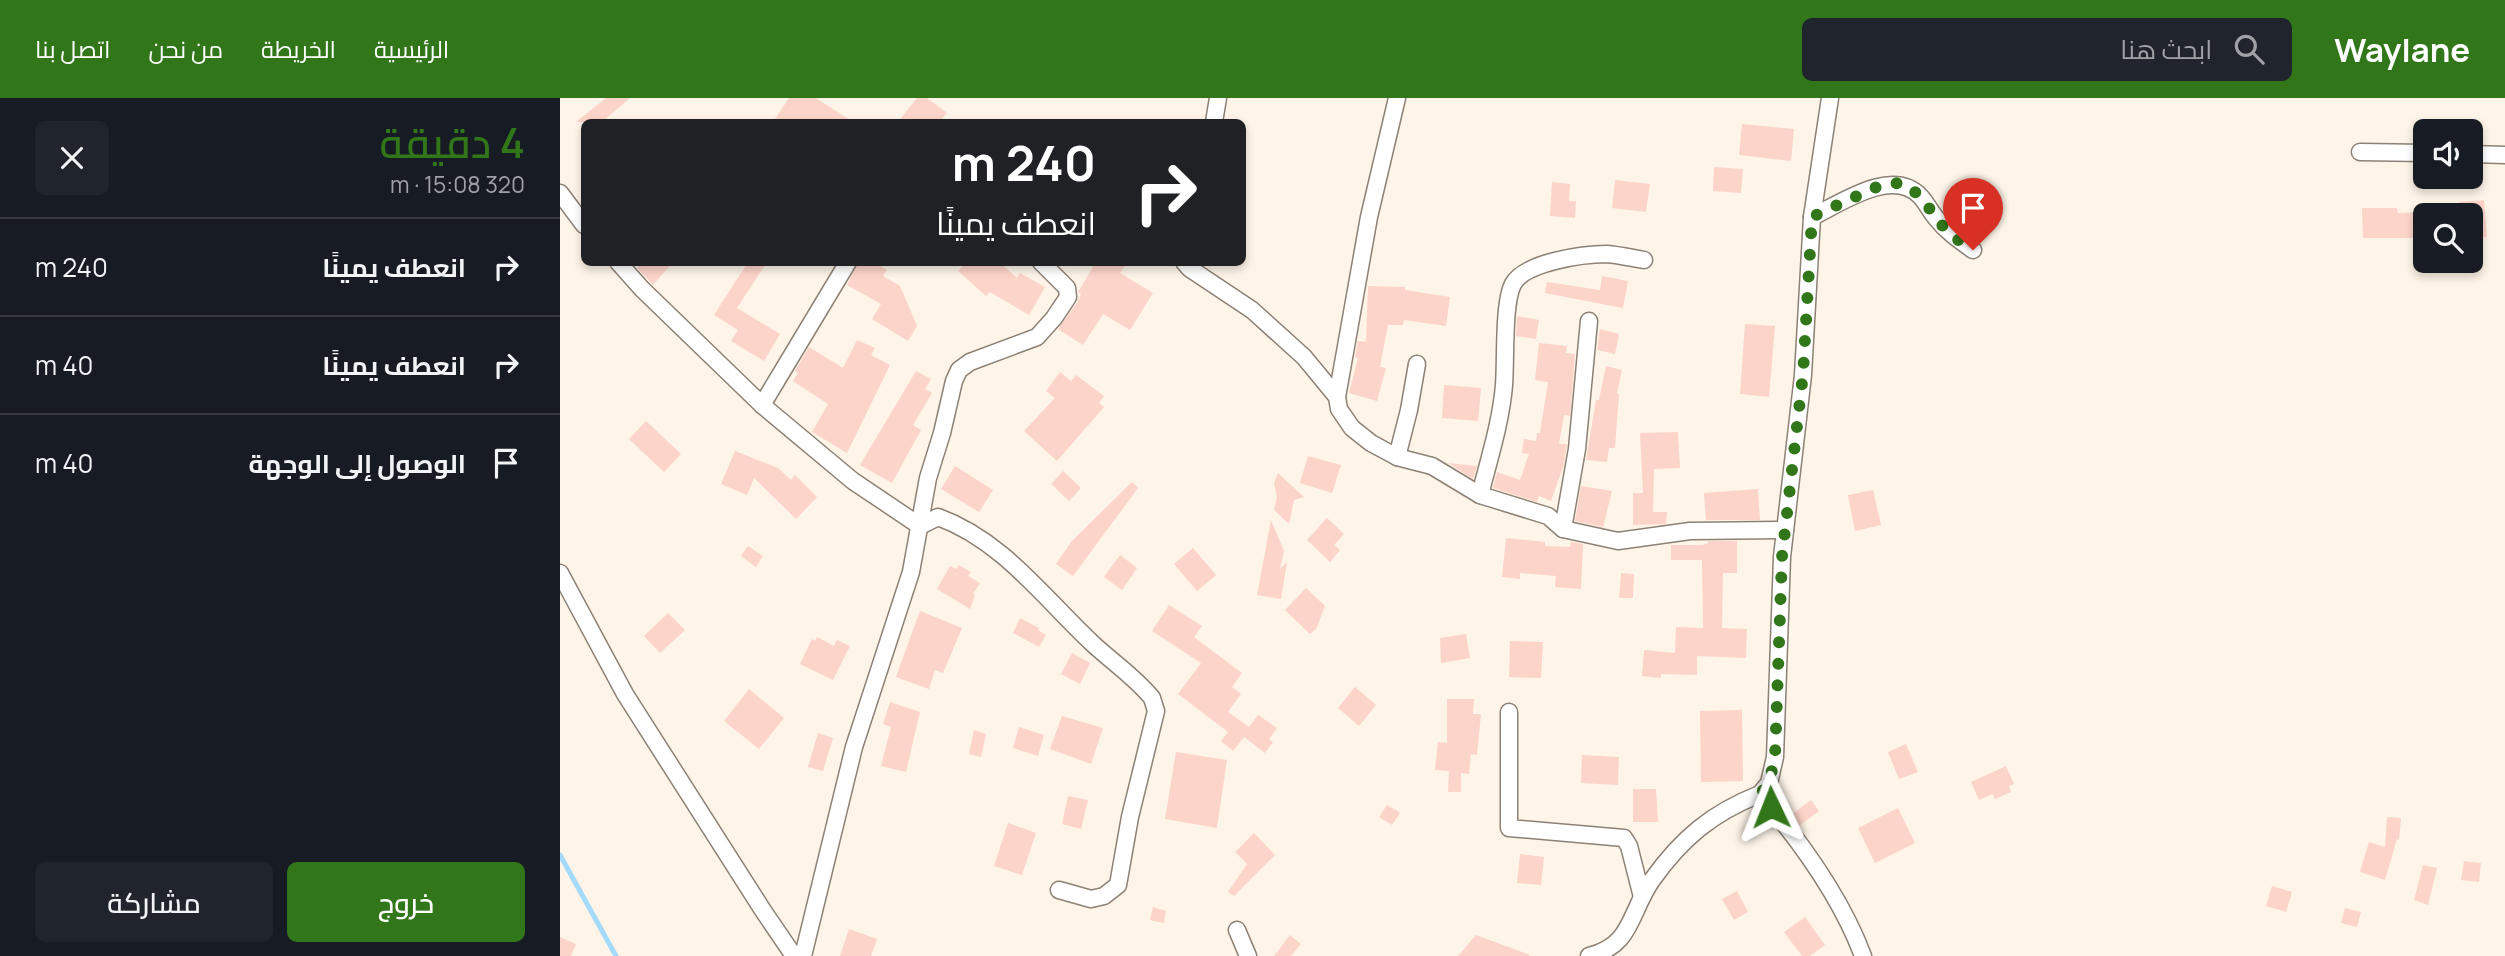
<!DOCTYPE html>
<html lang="ar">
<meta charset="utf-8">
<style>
body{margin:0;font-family:Manrope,Cairo,sans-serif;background:#20242c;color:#f1f3f6;direction:rtl;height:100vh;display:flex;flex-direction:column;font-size:26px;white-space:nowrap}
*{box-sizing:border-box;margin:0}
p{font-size:23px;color:#9ea1a6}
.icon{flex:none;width:38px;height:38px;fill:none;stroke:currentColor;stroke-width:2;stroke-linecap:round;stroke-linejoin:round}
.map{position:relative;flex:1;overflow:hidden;direction:ltr}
.panel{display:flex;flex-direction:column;background:#171b24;width:560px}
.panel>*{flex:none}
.hud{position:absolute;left:21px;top:21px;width:665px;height:147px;border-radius:10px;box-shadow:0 4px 10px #0003;direction:rtl;background:#202124;color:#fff;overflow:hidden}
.fabs{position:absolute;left:1853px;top:21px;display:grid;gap:14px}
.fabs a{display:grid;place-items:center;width:70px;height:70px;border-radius:10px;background:#171b24;box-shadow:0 4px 10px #0003;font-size:35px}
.pin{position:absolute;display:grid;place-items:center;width:60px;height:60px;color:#fff;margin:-72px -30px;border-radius:50% 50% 50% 0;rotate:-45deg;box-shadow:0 0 7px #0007}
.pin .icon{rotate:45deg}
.me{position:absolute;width:77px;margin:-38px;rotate:358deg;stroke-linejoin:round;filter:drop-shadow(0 0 5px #0008)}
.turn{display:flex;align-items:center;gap:24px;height:147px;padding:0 35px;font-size:32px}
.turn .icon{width:91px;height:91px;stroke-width:2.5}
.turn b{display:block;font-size:49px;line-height:60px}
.round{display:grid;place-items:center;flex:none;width:74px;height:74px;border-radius:10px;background:#20242c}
.summary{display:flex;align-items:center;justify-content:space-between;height:119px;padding:0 35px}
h1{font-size:42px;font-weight:600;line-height:52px;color:#31771a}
.button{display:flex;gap:14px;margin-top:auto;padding:14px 35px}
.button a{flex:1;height:80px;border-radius:10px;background:#31771a;color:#fff;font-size:28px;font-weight:600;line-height:80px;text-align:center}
.button a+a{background:#20242c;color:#f1f3f6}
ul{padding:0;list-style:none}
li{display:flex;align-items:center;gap:21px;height:98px;padding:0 35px;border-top:2px solid #363941}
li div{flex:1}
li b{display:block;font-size:26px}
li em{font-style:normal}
header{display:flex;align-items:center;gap:42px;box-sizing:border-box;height:98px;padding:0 35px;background:#31771a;color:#fff}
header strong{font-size:33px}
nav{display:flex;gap:38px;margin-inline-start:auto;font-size:24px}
.search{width:490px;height:63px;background:#20242c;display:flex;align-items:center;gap:18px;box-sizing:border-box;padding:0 24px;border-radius:10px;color:#9ea1a6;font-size:26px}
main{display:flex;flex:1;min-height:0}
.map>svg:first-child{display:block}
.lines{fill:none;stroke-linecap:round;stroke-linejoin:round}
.stream{stroke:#a4dafc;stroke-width:5}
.building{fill:#fdd4c9}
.minor-casing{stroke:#8c8174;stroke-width:19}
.minor{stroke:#fff;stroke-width:16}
.route{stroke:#31771a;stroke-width:12;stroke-dasharray:0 21.6}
</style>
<header>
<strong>Waylane</strong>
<div class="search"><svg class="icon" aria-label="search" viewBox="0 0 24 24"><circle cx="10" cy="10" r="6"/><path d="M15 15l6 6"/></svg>ابحث هنا</div>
<nav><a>الرئيسية</a><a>الخريطة</a><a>من نحن</a><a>اتصل بنا</a></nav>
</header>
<main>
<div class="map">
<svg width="1945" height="858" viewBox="0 0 1945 858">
<rect width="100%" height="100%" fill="#fef4e8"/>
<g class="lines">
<polyline class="stream" points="0,757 56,858"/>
</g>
<g class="building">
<polygon points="46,0 70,0 42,24 16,24"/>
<polygon points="229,0 256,0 293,24 213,24"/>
<polygon points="357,0 367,0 387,15 379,24 338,24"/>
<polygon points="1182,26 1234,31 1231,63 1179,57"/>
<polygon points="1154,69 1183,71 1181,95 1153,93"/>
<polygon points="1055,82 1090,86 1086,114 1052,110"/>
<polygon points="992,84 1010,86 1009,103 1016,103 1015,120 990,118"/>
<polygon points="1924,102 1927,139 1911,140 1911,117 1900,117 1899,104"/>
<polygon points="1802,110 1837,110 1838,115 1866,114 1866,140 1803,140"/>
<polygon points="81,164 113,164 93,187 77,170"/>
<polygon points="188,164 207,164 177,210 220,236 204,263 171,243 178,232 154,217"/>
<polygon points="298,164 313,164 327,172 323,178 340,188 357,228 348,243 312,221 321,206 287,187"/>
<polygon points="406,164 439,164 457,180 460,175 485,189 469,217 430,194 426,198 398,173"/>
<polygon points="536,164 567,164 560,175 593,195 570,232 543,216 523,247 498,231 517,205 521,196 518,194"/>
<polygon points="1042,178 1068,183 1063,210 985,195 987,184 1040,192"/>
<polygon points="808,188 845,189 845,192 890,199 886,228 844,222 843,227 828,227 820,269 826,270 817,303 789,295 798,260 795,259 798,243 806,244"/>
<polygon points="957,218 979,222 976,241 956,238"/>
<polygon points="1185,226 1215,228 1209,299 1180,296"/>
<polygon points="1040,231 1059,236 1055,256 1037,252"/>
<polygon points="297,242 315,250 311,257 330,267 287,355 252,334 268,306 233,283 238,275 235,273 249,249 283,270"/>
<polygon points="979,245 1007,248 1006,255 1015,256 1010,318 1004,317 999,346 1007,346 1004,366 991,403 979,398 977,404 933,390 937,374 960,382 969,356 962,355 964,341 976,343 977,335 980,335 988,284 975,282"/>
<polygon points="1046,268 1062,272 1057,295 1059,296 1055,350 1049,350 1047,364 1026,362 1036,302 1039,302"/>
<polygon points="356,273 371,281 365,291 372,295 353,327 361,332 332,385 300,367"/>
<polygon points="500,274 511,283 516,277 544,298 539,305 544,309 497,363 464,333 495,300 486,293"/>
<polygon points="884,287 921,290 918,323 882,320"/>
<polygon points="86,323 121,356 104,374 69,341"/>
<polygon points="1118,334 1120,370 1094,371 1093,414 1107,414 1106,426 1073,427 1073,395 1083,395 1080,335"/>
<polygon points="175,353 218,370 231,382 235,377 257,399 236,421 194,380 187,397 161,386"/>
<polygon points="748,358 781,367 772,395 740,385"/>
<polygon points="888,365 917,368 913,381"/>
<polygon points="395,368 433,392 419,414 381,391"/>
<polygon points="503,373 521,390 509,403 491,386"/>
<polygon points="718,375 744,399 734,402 729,426 714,412 717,399 714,385"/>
<polygon points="572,384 578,390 513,478 496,466 512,443"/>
<polygon points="1021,388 1052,393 1043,429 1015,423"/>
<polygon points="1198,391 1200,422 1146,422 1144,395"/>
<polygon points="1313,392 1321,427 1295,433 1288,397"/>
<polygon points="767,420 784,436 774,447 780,452 770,464 747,442"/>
<polygon points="711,422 724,453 720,471 727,464 721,501 697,497"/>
<polygon points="946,440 985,444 985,448 1010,449 1011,444 1023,446 1021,491 995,489 996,478 960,475 960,481 942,479"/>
<polygon points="1148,443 1177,443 1177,475 1163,475 1162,530 1187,531 1186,560 1137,558 1137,577 1101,576 1101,580 1082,578 1084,552 1115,555 1116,529 1143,530 1142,462 1111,462 1111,447 1142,447 1148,445"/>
<polygon points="188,448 203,458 196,469 181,458"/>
<polygon points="633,450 656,477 637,493 614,466"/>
<polygon points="560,457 577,470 562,492 544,479"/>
<polygon points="399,467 411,474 408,478 420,485 413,496 415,497 410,511 377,491 390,468 396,471"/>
<polygon points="1061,475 1074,476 1073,500 1059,500"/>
<polygon points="746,490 765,508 756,531 750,536 725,512"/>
<polygon points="609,507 642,528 634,539 682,575 672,589 681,596 668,614 689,629 698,617 717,630 709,641 713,644 705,655 684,639 673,653 661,643 668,634 618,596 641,565 592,533"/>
<polygon points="360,513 402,530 383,575 375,572 369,591 336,579"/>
<polygon points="108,515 125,532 100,555 84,538"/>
<polygon points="460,520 479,530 478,532 486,537 479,549 453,535"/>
<polygon points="906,536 910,560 881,565 880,540"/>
<polygon points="257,539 274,548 277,542 290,548 273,582 240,566 252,541 255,543"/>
<polygon points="950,543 983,544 981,580 949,579"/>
<polygon points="512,555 530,565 520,586 501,576"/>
<polygon points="795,589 816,607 799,628 778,610"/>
<polygon points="189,591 224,620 199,651 164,623"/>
<polygon points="887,601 914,601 913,616 921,616 917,657 911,656 909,676 901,675 901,694 888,694 889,673 875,672 878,644 887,645"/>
<polygon points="330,604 360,614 346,674 321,668 331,629 323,626"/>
<polygon points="1182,612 1183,683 1141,684 1140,613"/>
<polygon points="502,618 543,630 531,666 490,651"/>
<polygon points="459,629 484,637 478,658 453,650"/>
<polygon points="414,632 426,636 421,659 409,656"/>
<polygon points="258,635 273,640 263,673 248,669"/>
<polygon points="1346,646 1358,674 1339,681 1328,654"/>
<polygon points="616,654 667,662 657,730 605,721"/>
<polygon points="1022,657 1059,659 1058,687 1021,685"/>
<polygon points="1446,668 1454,686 1449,688 1451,694 1435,701 1433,696 1419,702 1411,684"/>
<polygon points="1073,691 1096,691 1098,724 1073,724"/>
<polygon points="508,698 528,702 521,731 502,726"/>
<polygon points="1251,702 1259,713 1239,728 1231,717"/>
<polygon points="827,707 840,715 832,727 819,719"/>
<polygon points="1338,710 1355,745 1315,765 1298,730"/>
<polygon points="1827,719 1841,720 1839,742 1837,741 1825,782 1800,774 1809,744 1825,749"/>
<polygon points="448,725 476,735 462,777 434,768"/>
<polygon points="694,735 715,757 674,798 668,794 687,766 675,754"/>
<polygon points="960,756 984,759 981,787 957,785"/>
<polygon points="1904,763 1921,765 1919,784 1901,782"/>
<polygon points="1863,767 1877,770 1868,807 1854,802"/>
<polygon points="1712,788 1732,794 1726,814 1706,808"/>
<polygon points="1177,793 1188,814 1174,822 1162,801"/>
<polygon points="593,809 606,813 604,825 590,822"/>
<polygon points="1785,810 1801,814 1797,829 1781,825"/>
<polygon points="1245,819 1265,847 1250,858 1242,858 1224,834"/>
<polygon points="289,831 317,841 311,858 280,858"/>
<polygon points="730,837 741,846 731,858 714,858"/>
<polygon points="916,837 970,857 969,858 898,858"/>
<polygon points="0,839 16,846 11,858 0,858"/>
</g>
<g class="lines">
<g class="minor-casing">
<g id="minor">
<path d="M1270 0 1252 119 1243 277 1222 459 1215 659 1209 685 1200 696C1241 744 1281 799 1303 858"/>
<polyline points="654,24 658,0"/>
<polyline points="1800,54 1866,55"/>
<polyline points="1911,56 1945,57"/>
<polyline points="0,95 24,127"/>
<path d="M1252 119C1281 105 1332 69 1360 98 1366 104 1370 113 1376 120 1386 133 1399 142 1413 152"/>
<polyline points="58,164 82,191 202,307 293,383 360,428"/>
<polyline points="624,164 629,170 692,212 744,259 777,299 779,311 792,330 811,345 837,359 872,368 920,397 988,418 1003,431 1058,443 1130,433 1225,432"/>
<polyline points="777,299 809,119 837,0"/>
<polyline points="202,307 288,164"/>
<polyline points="837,359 849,312 857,266"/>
<path d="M920 397C929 361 941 324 944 287 946 263 943 205 953 186 965 164 1024 156 1047 156 1059 157 1072 160 1084 162"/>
<path d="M360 428 378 419C442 442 484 500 532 545 551 563 575 579 592 600L596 613 570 719 558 787 544 798 531 801 499 792"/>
<polyline points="1003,431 1017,351 1029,223"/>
<polyline points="0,475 65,596 202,811 234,858"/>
<polyline points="949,614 949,730 1064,740 1069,748 1082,799"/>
<polyline points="677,832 688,858"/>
<polyline points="243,858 294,649 351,474 368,380 382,335 394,283 399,272 410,264 477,239 494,220 508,199 507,190 481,164"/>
<path d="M1029 858C1073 847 1069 815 1092 782 1122 740 1152 715 1200 696"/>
</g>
</g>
<use href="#minor" class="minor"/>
</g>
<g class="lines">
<polyline class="route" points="1211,709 1200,696 1209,685 1215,659 1222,459 1243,276 1252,119 1314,90 1333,85 1345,86 1360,98 1388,135 1413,152"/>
</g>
</svg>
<div class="fabs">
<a><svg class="icon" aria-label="sound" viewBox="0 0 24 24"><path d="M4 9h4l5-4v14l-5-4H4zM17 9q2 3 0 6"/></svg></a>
<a><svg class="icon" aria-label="search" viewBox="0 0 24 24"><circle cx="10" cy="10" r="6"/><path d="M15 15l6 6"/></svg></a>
</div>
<div class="pin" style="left:1413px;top:152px;background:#d93025"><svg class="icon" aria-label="arrive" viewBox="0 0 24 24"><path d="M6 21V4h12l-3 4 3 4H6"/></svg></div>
<svg class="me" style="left:1211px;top:709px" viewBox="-20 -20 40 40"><path d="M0-17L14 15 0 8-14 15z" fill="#31771a" stroke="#fff" stroke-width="4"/></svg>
<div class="hud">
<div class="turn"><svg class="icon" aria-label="right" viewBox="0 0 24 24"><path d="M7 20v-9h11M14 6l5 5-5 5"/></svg><div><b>240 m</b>انعطف يمينًا</div></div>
</div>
</div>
<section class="panel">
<div class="summary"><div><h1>4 دقيقة</h1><p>320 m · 15:08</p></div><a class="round"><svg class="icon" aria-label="close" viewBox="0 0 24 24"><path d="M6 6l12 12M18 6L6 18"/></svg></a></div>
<ul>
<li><svg class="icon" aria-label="right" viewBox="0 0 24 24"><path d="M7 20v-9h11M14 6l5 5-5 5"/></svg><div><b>انعطف يمينًا</b></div><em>240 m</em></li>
<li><svg class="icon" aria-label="right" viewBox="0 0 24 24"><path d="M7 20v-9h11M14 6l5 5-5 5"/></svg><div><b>انعطف يمينًا</b></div><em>40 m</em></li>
<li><svg class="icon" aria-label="arrive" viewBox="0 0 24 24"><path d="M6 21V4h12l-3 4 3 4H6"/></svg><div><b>الوصول إلى الوجهة</b></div><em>40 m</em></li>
</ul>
<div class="button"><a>خروج</a><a>مشاركة</a></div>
</section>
</main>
